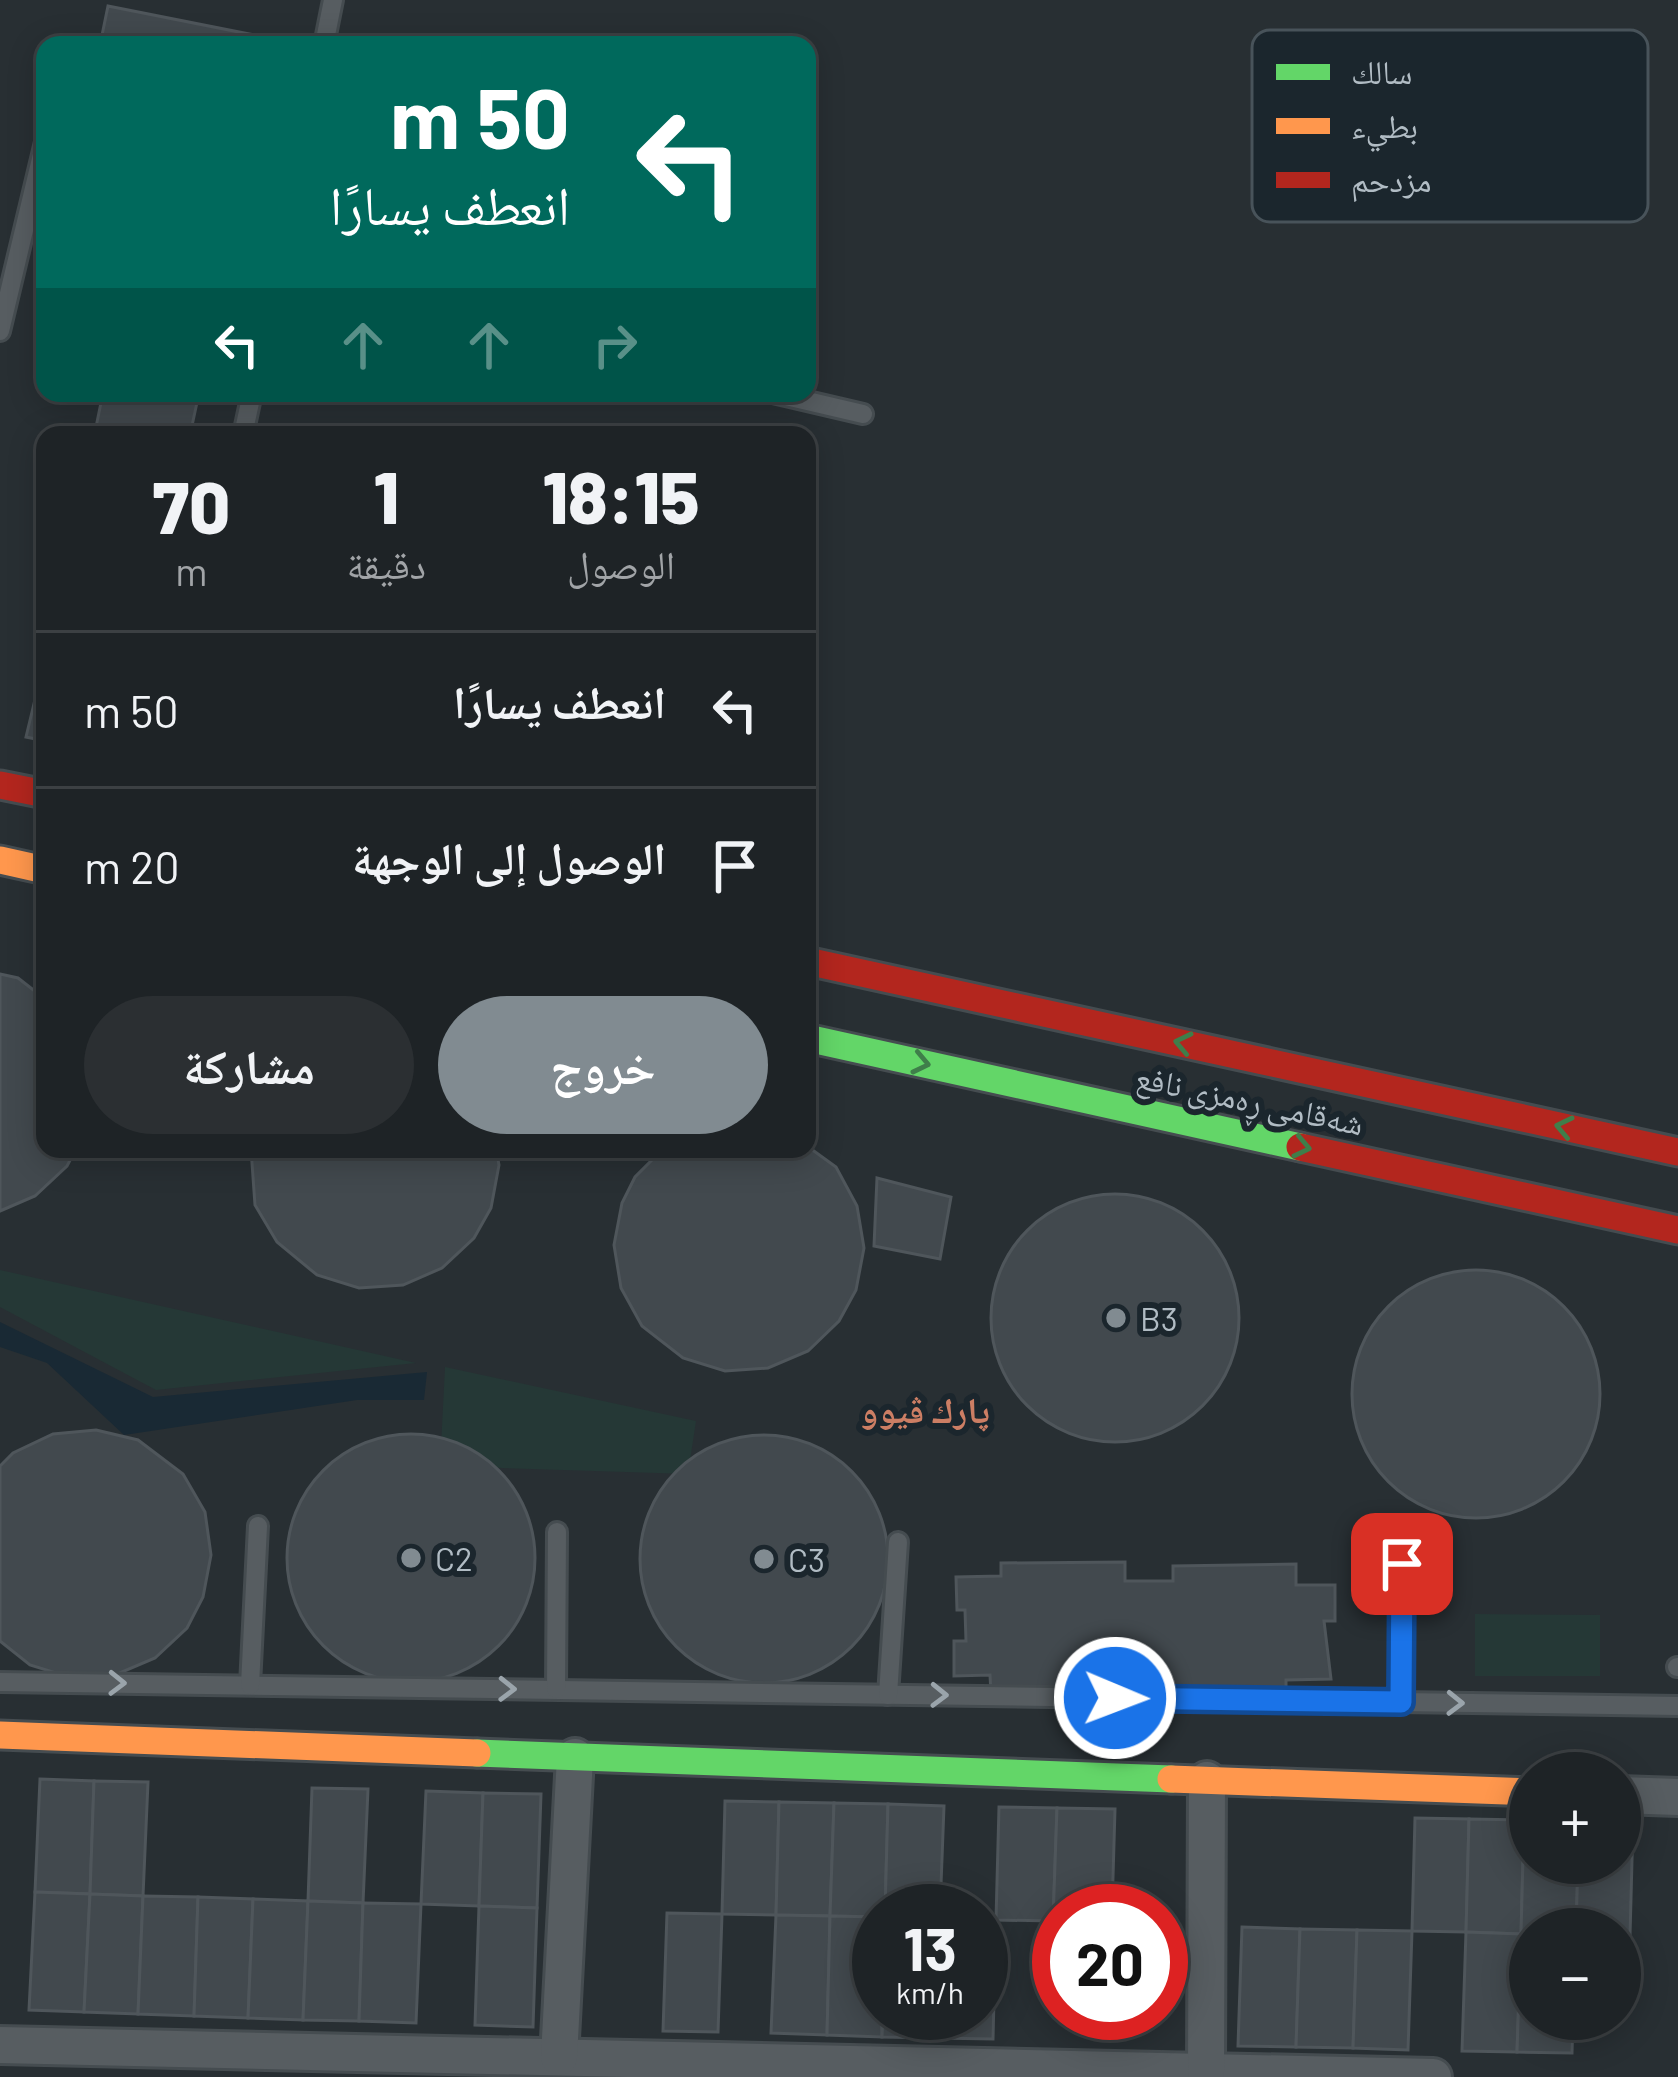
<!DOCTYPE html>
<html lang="ar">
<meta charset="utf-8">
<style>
body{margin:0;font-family:Barlow,"Noto Naskh Arabic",sans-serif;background:#2b2f32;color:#f1f3f6;direction:rtl;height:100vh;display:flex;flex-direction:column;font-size:45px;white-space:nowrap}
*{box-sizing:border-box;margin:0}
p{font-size:39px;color:#a1a4a7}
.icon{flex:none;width:66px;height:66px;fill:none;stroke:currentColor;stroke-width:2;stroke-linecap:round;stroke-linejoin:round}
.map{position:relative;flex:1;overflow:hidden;direction:ltr}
.panel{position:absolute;left:36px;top:426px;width:780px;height:732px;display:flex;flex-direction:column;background:#1e2326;border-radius:24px;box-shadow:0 6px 30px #0003,0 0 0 3px #3c4043;direction:rtl}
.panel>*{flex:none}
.top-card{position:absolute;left:36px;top:36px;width:780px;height:366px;border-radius:24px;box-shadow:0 6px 30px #0003,0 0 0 3px #3c4043;direction:rtl;background:#00695c;color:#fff;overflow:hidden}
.controls{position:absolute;left:1509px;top:1752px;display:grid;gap:24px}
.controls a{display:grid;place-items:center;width:132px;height:132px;border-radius:50%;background:#1e2326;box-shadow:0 6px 30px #0003,0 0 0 3px #3c4043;font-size:60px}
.speed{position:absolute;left:852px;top:1884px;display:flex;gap:24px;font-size:60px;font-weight:700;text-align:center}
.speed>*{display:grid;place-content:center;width:156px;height:156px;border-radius:50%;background:#1e2326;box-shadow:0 6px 30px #0003,0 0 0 3px #3c4043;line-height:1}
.speed small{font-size:30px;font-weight:400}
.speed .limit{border:18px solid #d22;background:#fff;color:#111}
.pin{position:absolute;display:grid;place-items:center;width:102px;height:102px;color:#fff;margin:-51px;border-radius:24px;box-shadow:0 6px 18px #0006}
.me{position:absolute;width:132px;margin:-66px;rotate:91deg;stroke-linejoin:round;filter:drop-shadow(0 0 9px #0008)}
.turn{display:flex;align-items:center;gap:42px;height:252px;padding:0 48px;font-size:54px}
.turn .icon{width:156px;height:156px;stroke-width:2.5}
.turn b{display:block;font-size:84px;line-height:102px}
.lanes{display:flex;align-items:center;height:114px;padding:0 48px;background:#0003;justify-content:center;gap:60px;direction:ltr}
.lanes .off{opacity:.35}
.eta{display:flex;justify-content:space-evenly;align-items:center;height:204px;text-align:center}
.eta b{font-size:72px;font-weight:800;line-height:84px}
.button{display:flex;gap:24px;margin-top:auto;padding:24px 48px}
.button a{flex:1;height:138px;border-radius:72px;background:#818b91;color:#fff;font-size:48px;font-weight:800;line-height:138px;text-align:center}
.button a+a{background:#2b2f32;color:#f1f3f6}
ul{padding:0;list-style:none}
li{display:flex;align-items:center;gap:36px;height:156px;padding:0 48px;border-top:3px solid #3c4043}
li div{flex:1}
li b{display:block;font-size:45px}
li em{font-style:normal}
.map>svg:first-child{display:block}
.green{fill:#253836}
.water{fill:#192934}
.building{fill:#42494e;stroke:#4f565b;stroke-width:3}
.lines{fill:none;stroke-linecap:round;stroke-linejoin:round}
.lane-casing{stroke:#454c50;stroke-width:24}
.street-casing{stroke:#454c50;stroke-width:42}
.fast-casing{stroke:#454c50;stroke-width:33}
.slow-casing{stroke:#454c50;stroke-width:33}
.jam-casing{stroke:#454c50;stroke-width:33}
.lane{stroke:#575d61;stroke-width:18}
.street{stroke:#575d61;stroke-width:36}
.fast{stroke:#63d668;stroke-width:27}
.slow{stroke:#ff974d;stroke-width:27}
.jam{stroke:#b3261e;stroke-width:27}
.oneway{stroke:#3f7e4a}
.oneway2{stroke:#9aa4ab}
.route-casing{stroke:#114b97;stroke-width:30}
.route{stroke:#1a73e8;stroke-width:21}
.poi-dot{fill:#818b91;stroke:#1b262d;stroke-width:4.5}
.labels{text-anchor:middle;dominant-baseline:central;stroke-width:12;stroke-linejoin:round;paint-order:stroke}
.street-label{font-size:33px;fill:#b1bcc4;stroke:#1b262d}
.poi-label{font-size:33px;fill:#b1bcc4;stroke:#1b262d;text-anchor:start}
.neighbourhood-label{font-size:36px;font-weight:bold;fill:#cc7e64;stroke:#1b262d}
.key{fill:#1b262d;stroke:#48535a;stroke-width:3}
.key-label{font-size:33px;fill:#b1bcc4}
</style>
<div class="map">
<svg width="1678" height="2077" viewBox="0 0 1678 2077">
<rect width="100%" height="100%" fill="#282f33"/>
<g class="green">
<polygon points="0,1270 416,1363 156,1390 0,1307"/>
<polygon points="445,1367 696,1421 688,1474 440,1466"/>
<polygon points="1475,1614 1600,1615 1600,1676 1475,1676"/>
</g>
<polygon class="water" points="0,1322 153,1397 427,1372 424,1400 357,1400 124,1435 47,1363 0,1347"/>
<g class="building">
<polygon points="108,6 259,36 258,45 100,45"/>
<polygon points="103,393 199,393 190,435 133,435 96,427"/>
<polygon points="44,662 45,662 45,741 26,737"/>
<polygon points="0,974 18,978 45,999 45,1149 76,1149 67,1166 35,1196 0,1211"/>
<polygon points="807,1146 836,1167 857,1206 864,1248 856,1290 839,1321 808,1351 768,1368 725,1371 683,1358 642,1326 621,1288 614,1245 622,1203 635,1177 663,1149"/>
<polygon points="251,1149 496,1149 499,1165 491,1208 474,1238 442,1268 403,1285 359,1288 317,1275 277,1242 255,1205"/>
<polygon points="877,1178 951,1197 940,1259 874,1246"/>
<circle cx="1115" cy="1318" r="124"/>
<circle cx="1476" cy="1394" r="124"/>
<polygon points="96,1430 138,1440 183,1474 205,1512 211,1555 203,1597 187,1628 155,1658 115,1675 72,1678 30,1665 0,1641 0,1466 13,1453 53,1434"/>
<circle cx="411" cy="1558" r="124"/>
<circle cx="764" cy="1559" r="124"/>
<polygon points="1125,1562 1125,1581 1173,1581 1173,1566 1296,1564 1296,1585 1335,1585 1335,1621 1324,1621 1331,1679 1286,1680 1286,1692 1169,1693 1169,1674 1120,1675 1120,1694 991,1694 990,1675 954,1676 954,1641 966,1641 965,1610 957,1610 956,1577 1001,1576 1001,1563"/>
<polygon points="40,1779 94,1781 90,1894 35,1892"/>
<polygon points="94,1781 148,1782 143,1896 90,1894"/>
<polygon points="312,1788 368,1789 363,1903 308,1901"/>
<polygon points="426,1791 483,1793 479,1906 421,1904"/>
<polygon points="483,1793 541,1794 537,1908 479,1906"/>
<polygon points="725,1801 779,1802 776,1915 722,1914"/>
<polygon points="779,1802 834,1803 830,1916 776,1915"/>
<polygon points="834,1803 888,1804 885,1911 879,1911 879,1917 830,1916"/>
<polygon points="888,1804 944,1806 940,1911 885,1911"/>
<polygon points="999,1807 1057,1808 1053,1921 996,1920"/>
<polygon points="1057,1808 1115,1809 1112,1911 1059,1911 1059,1921 1053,1921"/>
<polygon points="1415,1818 1469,1819 1466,1932 1412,1931"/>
<polygon points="1469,1819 1524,1820 1521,1934 1466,1932"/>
<polygon points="1524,1820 1530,1821 1530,1863 1578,1863 1576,1929 1530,1929 1530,1934 1521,1934"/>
<polygon points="1620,1822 1633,1822 1630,1936 1620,1935 1620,1929 1576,1929 1578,1863 1620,1863"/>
<polygon points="35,1892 90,1894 84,2012 29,2010"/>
<polygon points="90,1894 143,1896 138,2014 84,2012"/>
<polygon points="143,1896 198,1897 194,2016 138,2014"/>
<polygon points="198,1897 253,1899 248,2018 194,2016"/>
<polygon points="253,1899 308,1901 303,2020 248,2018"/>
<polygon points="308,1901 363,1903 359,2021 303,2020"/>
<polygon points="363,1903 421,1904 416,2023 359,2021"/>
<polygon points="479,1906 537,1908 533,2027 475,2025"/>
<polygon points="667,1913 722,1914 718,2032 663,2031"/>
<polygon points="776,1915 830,1916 827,2035 771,2033"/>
<polygon points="830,1916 879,1917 882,2037 827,2035"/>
<polygon points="981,1920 996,1920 993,2039 936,2038 937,2013 981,2013"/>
<polygon points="1242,1927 1300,1929 1296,2047 1238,2046"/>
<polygon points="1300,1929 1357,1930 1353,2048 1296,2047"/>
<polygon points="1357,1930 1412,1931 1408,2050 1353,2048"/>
<polygon points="1466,1932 1521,1934 1517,2052 1462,2051"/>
<polygon points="1521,1934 1530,1934 1530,2019 1573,2019 1572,2053 1517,2052"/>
<polygon points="883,2013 937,2013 936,2038 882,2037"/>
</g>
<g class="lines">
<g class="lane-casing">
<g id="lane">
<polyline points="324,45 333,0"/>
<polyline points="0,331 45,142"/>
<polyline points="773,393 863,414"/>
<polyline points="243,435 252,393"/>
<polyline points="1677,1667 1678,1667"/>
<polyline points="0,1682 1678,1706"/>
<polyline points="250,1685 258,1526"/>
<polyline points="556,1689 557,1532"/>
<polyline points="888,1695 898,1542"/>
<polyline points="1401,1702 1402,1564"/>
</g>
</g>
<g class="street-casing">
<g id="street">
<polyline points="1620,1795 1678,1797"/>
<polyline points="0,2045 1433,2077"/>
<polyline points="559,2057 575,1757"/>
<polyline points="1206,2072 1207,1780"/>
</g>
</g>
<g class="fast-casing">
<g id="fast">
<polyline points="807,1038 1300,1147"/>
<polyline points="477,1753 1171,1779"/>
</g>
</g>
<g class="slow-casing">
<g id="slow">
<polyline points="0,860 45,870"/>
<polyline points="0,1735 477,1753"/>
<polyline points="1171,1779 1530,1792"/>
</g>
</g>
<g class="jam-casing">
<g id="jam">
<polyline points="0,785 45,794"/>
<polyline points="807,961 1678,1152"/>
<polyline points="1300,1147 1678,1230"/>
</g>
</g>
<use href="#lane" class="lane"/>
<use href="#street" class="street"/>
<use href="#fast" class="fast"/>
<use href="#slow" class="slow"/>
<use href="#jam" class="jam"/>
</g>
<defs><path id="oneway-chevron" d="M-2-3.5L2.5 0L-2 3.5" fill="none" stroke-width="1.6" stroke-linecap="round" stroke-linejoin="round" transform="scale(3)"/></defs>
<g class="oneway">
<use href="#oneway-chevron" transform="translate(1183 1043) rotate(-168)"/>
<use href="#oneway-chevron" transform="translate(921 1063) rotate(12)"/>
<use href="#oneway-chevron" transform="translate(1564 1127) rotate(-168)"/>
<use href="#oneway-chevron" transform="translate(1302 1147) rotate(12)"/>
</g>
<g class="oneway2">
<use href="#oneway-chevron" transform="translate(117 1683) rotate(1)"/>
<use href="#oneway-chevron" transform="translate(507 1689) rotate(1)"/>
<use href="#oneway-chevron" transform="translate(939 1695) rotate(1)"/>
<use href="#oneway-chevron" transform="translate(1455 1703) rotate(1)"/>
</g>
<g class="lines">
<g class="route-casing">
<polyline id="route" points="1115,1698 1401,1702 1402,1564"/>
</g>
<use href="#route" class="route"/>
</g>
<g class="poi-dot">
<circle cx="1116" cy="1318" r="12"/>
<circle cx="411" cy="1558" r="12"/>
<circle cx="764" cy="1559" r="12"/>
</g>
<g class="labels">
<g class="street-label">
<text transform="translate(1250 1099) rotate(12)">شەقامی ڕەمزی نافع</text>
</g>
<g class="poi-label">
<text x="1140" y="1318">B3</text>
<text x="435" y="1558">C2</text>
<text x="788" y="1559">C3</text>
</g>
<g class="neighbourhood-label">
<text x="925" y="1408">پارك ڤیوو</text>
</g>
</g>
<rect x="1252" y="30" width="396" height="192" rx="18" class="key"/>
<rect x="1276" y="64" width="54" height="16" fill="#63d668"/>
<rect x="1276" y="118" width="54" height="16" fill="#ff974d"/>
<rect x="1276" y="172" width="54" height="16" fill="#b3261e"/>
<g class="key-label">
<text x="1351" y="84">سالك</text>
<text x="1351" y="138">بطيء</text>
<text x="1351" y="192">مزدحم</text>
</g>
</svg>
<div class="controls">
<a>+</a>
<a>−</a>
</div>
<div class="speed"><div>13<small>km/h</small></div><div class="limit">20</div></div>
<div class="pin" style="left:1402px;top:1564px;background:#d93025"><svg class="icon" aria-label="arrive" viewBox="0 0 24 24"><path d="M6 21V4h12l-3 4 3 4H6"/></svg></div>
<svg class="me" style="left:1115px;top:1698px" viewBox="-20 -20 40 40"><circle r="17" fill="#1a73e8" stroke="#fff" stroke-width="3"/><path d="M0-11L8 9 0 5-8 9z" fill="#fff"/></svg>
<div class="top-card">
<div class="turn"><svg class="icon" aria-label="left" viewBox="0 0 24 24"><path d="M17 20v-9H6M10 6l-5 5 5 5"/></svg><div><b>50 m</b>انعطف يسارًا</div></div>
<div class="lanes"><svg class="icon" aria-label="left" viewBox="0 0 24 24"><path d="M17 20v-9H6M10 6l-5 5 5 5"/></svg><svg class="icon off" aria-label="ahead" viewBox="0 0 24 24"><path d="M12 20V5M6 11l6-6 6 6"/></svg><svg class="icon off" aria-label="ahead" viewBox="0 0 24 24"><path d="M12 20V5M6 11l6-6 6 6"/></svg><svg class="icon off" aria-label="right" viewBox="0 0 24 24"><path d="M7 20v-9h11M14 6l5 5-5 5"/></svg></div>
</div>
<section class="panel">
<div class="eta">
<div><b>18:15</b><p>الوصول</p></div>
<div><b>1</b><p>دقيقة</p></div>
<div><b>70</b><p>m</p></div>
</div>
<ul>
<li><svg class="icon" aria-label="left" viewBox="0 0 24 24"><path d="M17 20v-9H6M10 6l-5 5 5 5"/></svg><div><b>انعطف يسارًا</b></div><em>50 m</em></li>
<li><svg class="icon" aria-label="arrive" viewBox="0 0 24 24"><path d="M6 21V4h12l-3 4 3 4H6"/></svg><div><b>الوصول إلى الوجهة</b></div><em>20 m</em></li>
</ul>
<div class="button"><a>خروج</a><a>مشاركة</a></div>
</section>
</div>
